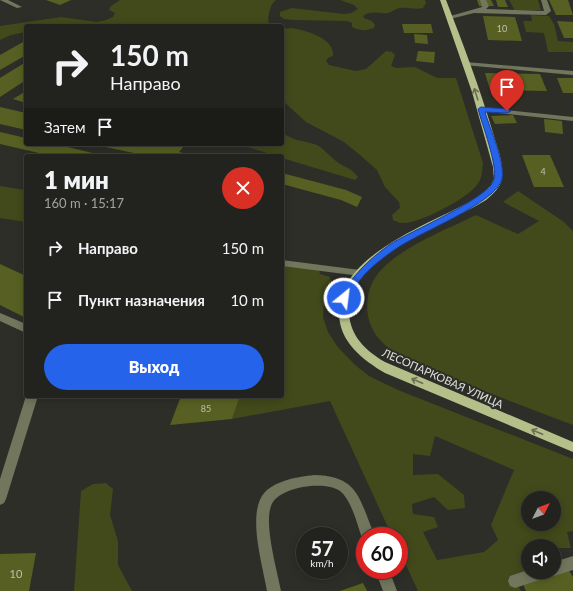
<!DOCTYPE html>
<html lang="ru">
<meta charset="utf-8">
<style>
body{margin:0;font-family:Lato,sans-serif;background:#2a2a27;color:#f1f3f6;height:100vh;display:flex;flex-direction:column;font-size:15px;white-space:nowrap}
*{box-sizing:border-box;margin:0}
p{font-size:13px;color:#a2a4a4}
.icon{flex:none;width:22px;height:22px;fill:none;stroke:currentColor;stroke-width:2;stroke-linecap:round;stroke-linejoin:round}
.map{position:relative;flex:1;overflow:hidden}
.drawer{position:absolute;left:24px;top:154px;width:260px;height:244px;display:flex;flex-direction:column;background:#22221e;border-radius:4px;box-shadow:0 2px 10px #0003,0 0 0 1px #3f3f3c}
.drawer>*{flex:none}
.top-card{position:absolute;left:24px;top:24px;width:260px;height:122px;border-radius:4px;box-shadow:0 2px 10px #0003,0 0 0 1px #3f3f3c;background:#22221e;color:#f1f3f6;overflow:hidden}
.needle{width:26px;rotate:48deg}
.tools{position:absolute;left:521px;top:491px;display:grid;gap:8px}
.tools a{display:grid;place-items:center;width:40px;height:40px;border-radius:50%;background:#22221e;box-shadow:0 2px 10px #0003,0 0 0 1px #3f3f3c;font-size:20px}
.speed{position:absolute;left:296px;top:527px;display:flex;gap:8px;font-size:20px;font-weight:700;text-align:center}
.speed>*{display:grid;place-content:center;width:52px;height:52px;border-radius:50%;background:#22221e;box-shadow:0 2px 10px #0003,0 0 0 1px #3f3f3c;line-height:1}
.speed small{font-size:10px;font-weight:400}
.speed .limit{border:6px solid #d22;background:#fff;color:#111}
.pin{position:absolute;display:grid;place-items:center;width:34px;height:34px;color:#fff;margin:-41px -17px;border-radius:50% 50% 50% 0;rotate:-45deg;box-shadow:0 0 4px #0007}
.pin .icon{rotate:45deg}
.me{position:absolute;width:44px;margin:-22px;rotate:29deg;stroke-linejoin:round;filter:drop-shadow(0 0 3px #0008)}
.turn{display:flex;align-items:center;gap:14px;height:84px;padding:0 20px;font-size:18px}
.turn .icon{width:52px;height:52px;stroke-width:2.5}
.turn b{display:block;font-size:28px;line-height:34px}
.then{display:flex;align-items:center;height:38px;padding:0 20px;background:#0003;gap:8px;font-size:15px}
.round{display:grid;place-items:center;flex:none;width:42px;height:42px;border-radius:21px;background:#2a2a27}
.head{display:flex;align-items:center;justify-content:space-between;height:68px;padding:0 20px}
h1{font-size:24px;font-weight:800;line-height:30px}
.action{display:flex;gap:8px;margin-top:auto;padding:8px 20px}
.action a{flex:1;height:46px;border-radius:24px;background:#2563eb;color:#fff;font-size:16px;font-weight:800;line-height:46px;text-align:center}
ul{padding:0;list-style:none}
li{display:flex;align-items:center;gap:12px;height:52px;padding:0 20px}
li div{flex:1}
li b{display:block;font-size:15px}
li em{font-style:normal}
.map>svg:first-child{display:block}
.green{fill:#42491a;fill-rule:evenodd}
.building{fill:#576022}
.lines{fill:none;stroke-linecap:round;stroke-linejoin:round}
.minor{fill:#71765d;fill-rule:evenodd}
.major{fill:#b5bf8a;fill-rule:evenodd}
.oneway{stroke:#6a6f54}
.route{fill:#2563eb;stroke:#184099}
.labels{text-anchor:middle;dominant-baseline:central;stroke-width:4;stroke-linejoin:round;paint-order:stroke}
.number-label{font-size:9px;fill:#bdc0ae}
.street-label{font-size:11px;fill:#dfe0dc;stroke:#2d2e28}
.near-number-label{font-size:11px;fill:#bdc0ae}
</style>
<div class="map">
<svg width="573" height="591" viewBox="0 0 573 591">
<rect width="100%" height="100%" fill="#2d2e28"/>
<g class="green">
<path d="M120 0H276C270 4 267 17 269 24L272 26H26V32L11 35 0 40V26L61 17 97 22 106 20 113 17 115 13 109 10 111 6Z"/>
<path d="M340 0H425L426 3 423 8C415 10 408 7 400 8 395 9 392 12 388 13 378 14 371 10 363 16L364 18 372 21 375 25 374 28C366 31 360 31 352 27V23L347 21 293 20 284 19 280 16V12L292 8 344 14 351 13 358 9 354 5Z"/>
<polygon points="509,0 538,0 541,10 513,11 514,9"/>
<polygon points="531,15 549,16 554,24 558,41 573,42 573,52 548,52 544,33 526,32 523,21 532,21"/>
<path d="M291 28C305 30 335 38 333 56L328 58 326 61 329 65 356 71 366 69 386 51 392 52 395 55 391 66 396 68 415 67 437 78H456L483 163C482 172 482 180 476 186 466 199 417 225 402 223 399 223 396 221 393 220L392 215 400 208 399 202 385 187 377 170 360 155 344 142 306 122 282 100V29Z"/>
<path d="M282 132C292 141 302 140 314 144 323 147 328 155 336 161 343 167 352 168 358 177L355 180 282 158V156H277L238 144H282Z"/>
<polygon points="0,186 26,190 26,222 0,218"/>
<path d="M518 191 564 222 573 231V425C539 412 505 399 471 386 441 375 403 365 380 340 362 320 363 288 382 269 405 245 446 230 476 215L518 234 539 221 503 202Z"/>
<path d="M282 264 319 270 320 274 330 277 331 281 324 303 323 317 328 332 337 346 355 365 369 376 398 390 573 459V531L567 532 571 548H554V546H528V572L516 581 521 591H418L399 550V536H392L330 401 232 419 240 396H282ZM435 436 514 470 491 525 498 540 484 552 437 560 423 532 438 527 434 517 413 514 412 504 434 497 448 510 465 508 464 495 438 474 413 475V454L430 456ZM528 498H554V524H528Z"/>
<polygon points="106,483 113,489 110,515 118,541 118,565 132,591 74,591 81,491 93,484"/>
</g>
<g class="building">
<polygon points="46,0 71,0 60,5"/>
<polygon points="477,0 491,0 494,6 479,6"/>
<polygon points="496,0 505,0 508,7 498,7"/>
<polygon points="549,0 568,0 573,15 556,15"/>
<polygon points="483,16 515,17 522,41 488,40"/>
<polygon points="557,21 573,22 573,38 564,38"/>
<polygon points="402,24 431,24 433,33 404,33"/>
<polygon points="414,34 427,35 428,44 415,43"/>
<polygon points="23,42 26,43 26,55 0,70 0,55"/>
<polygon points="418,51 435,52 434,63 416,61"/>
<polygon points="26,62 26,80 0,97 0,78"/>
<polygon points="485,73 540,74 547,91 490,90"/>
<polygon points="557,78 573,78 573,93 563,93"/>
<polygon points="26,91 26,103 13,99"/>
<polygon points="0,107 26,113 26,130 0,124"/>
<polygon points="513,115 517,123 495,124 491,116"/>
<polygon points="544,119 562,121 563,134 545,132"/>
<polygon points="0,132 26,138 26,144 55,144 105,156 52,156 0,144"/>
<polygon points="176,144 184,146 179,152 196,156 148,156 96,145"/>
<polygon points="522,155 550,155 564,187 534,187"/>
<polygon points="282,173 346,190 362,197 357,207 341,200 282,184"/>
<polygon points="0,264 26,276 26,318 0,305"/>
<polygon points="181,396 240,396 232,419 170,425"/>
<polygon points="36,553 29,591 0,591 0,554"/>
<polygon points="568,569 573,577 573,591 526,591 523,584"/>
<polygon points="363,583 367,591 340,591"/>
</g>
<g class="lines">
<g class="minor">
<polygon points="0,0 8,0 22,7 17,8"/>
<polygon points="480,0 486,0 489,6 486,9 544,11 541,0 547,0 551,11 546,15 474,13 450,19 447,17 482,7"/>
<polygon points="466,62 573,71 573,75 464,65 464,63"/>
<polygon points="478,107 573,117 573,121 481,111 477,109"/>
<polygon points="282,260 360,270 365,273 360,276 282,266"/>
<polygon points="0,313 26,324 26,333 0,321"/>
<polygon points="26,396 38,396 6,499 4,503 0,505 0,479"/>
<path d="M314 475C360 476 359 500 375 536H365V541L363 540C357 526 353 502 340 491 325 480 277 487 271 506 264 525 277 570 281 591H267C263 566 246 512 265 492 277 480 298 477 314 475Z"/>
<polygon points="573,556 573,570 554,576 549,574 548,577 515,588 510,586 508,581 510,576 528,570 528,572 554,572 554,562"/>
<polygon points="375,570 389,570 397,591 383,591"/>
</g>
<path class="major" d="M440 0H446C463 44 480 88 493 133 497 147 504 163 502 178 501 187 493 194 486 200 447 225 347 256 349 313 350 336 366 351 385 362L573 442V452L385 373C363 360 339 342 339 313 338 252 438 222 480 196L491 185 494 179 493 167 472 92Z"/>
</g>
<defs><path id="oneway-shaft" d="M-6 0H5M1.5-3L5.5 0L1.5 3" fill="none" stroke-width="1.6" stroke-linecap="round" stroke-linejoin="round"/></defs>
<g class="oneway">
<use href="#oneway-shaft" transform="translate(476 94) rotate(-108)"/>
<use href="#oneway-shaft" transform="translate(417 381) rotate(-157)"/>
<use href="#oneway-shaft" transform="translate(537 432) rotate(-157)"/>
</g>
<path class="route" d="M481 107 507 109 511 111 507 113 485 112C490 129 505 162 502 179 497 203 417 233 394 250 384 257 372 266 364 275 357 282 353 292 348 301H341L340 298C353 275 367 261 389 245 410 231 488 199 494 180 498 166 482 124 478 109Z"/>
<g class="labels">
<g class="number-label">
<text x="502" y="28">10</text>
<text x="543" y="171">4</text>
<text x="206" y="408">85</text>
</g>
<g class="street-label">
<text transform="translate(443 378) rotate(24)">ЛЕСОПАРКОВАЯ УЛИЦА</text>
</g>
<g class="near-number-label">
<text x="16" y="573">10</text>
</g>
</g>
</svg>
<div class="tools">
<a><svg class="needle" viewBox="-14 -14 28 28"><path d="M0-13l5 13h-10z" fill="#e53935"/><path d="M0 13l5-13h-10z" fill="#a2a4a4"/></svg></a>
<a><svg class="icon" aria-label="sound" viewBox="0 0 24 24"><path d="M4 9h4l5-4v14l-5-4H4zM17 9q2 3 0 6"/></svg></a>
</div>
<div class="speed"><div>57<small>km/h</small></div><div class="limit">60</div></div>
<div class="pin" style="left:507px;top:111px;background:#d93025"><svg class="icon" aria-label="arrive" viewBox="0 0 24 24"><path d="M6 21V4h12l-3 4 3 4H6"/></svg></div>
<svg class="me" style="left:344px;top:298px" viewBox="-20 -20 40 40"><circle r="17" fill="#2563eb" stroke="#fff" stroke-width="3"/><path d="M0-11L8 9 0 5-8 9z" fill="#fff"/></svg>
<div class="top-card">
<div class="turn"><svg class="icon" aria-label="right" viewBox="0 0 24 24"><path d="M7 20v-9h11M14 6l5 5-5 5"/></svg><div><b>150 m</b>Направо</div></div>
<div class="then">Затем<svg class="icon" aria-label="arrive" viewBox="0 0 24 24"><path d="M6 21V4h12l-3 4 3 4H6"/></svg></div>
</div>
<section class="drawer">
<div class="head"><div><h1>1 мин</h1><p>160 m · 15:17</p></div><a class="round" style="background:#d93025;color:#fff"><svg class="icon" aria-label="close" viewBox="0 0 24 24"><path d="M6 6l12 12M18 6L6 18"/></svg></a></div>
<ul>
<li><svg class="icon" aria-label="right" viewBox="0 0 24 24"><path d="M7 20v-9h11M14 6l5 5-5 5"/></svg><div><b>Направо</b></div><em>150 m</em></li>
<li><svg class="icon" aria-label="arrive" viewBox="0 0 24 24"><path d="M6 21V4h12l-3 4 3 4H6"/></svg><div><b>Пункт назначения</b></div><em>10 m</em></li>
</ul>
<div class="action"><a>Выход</a></div>
</section>
</div>
